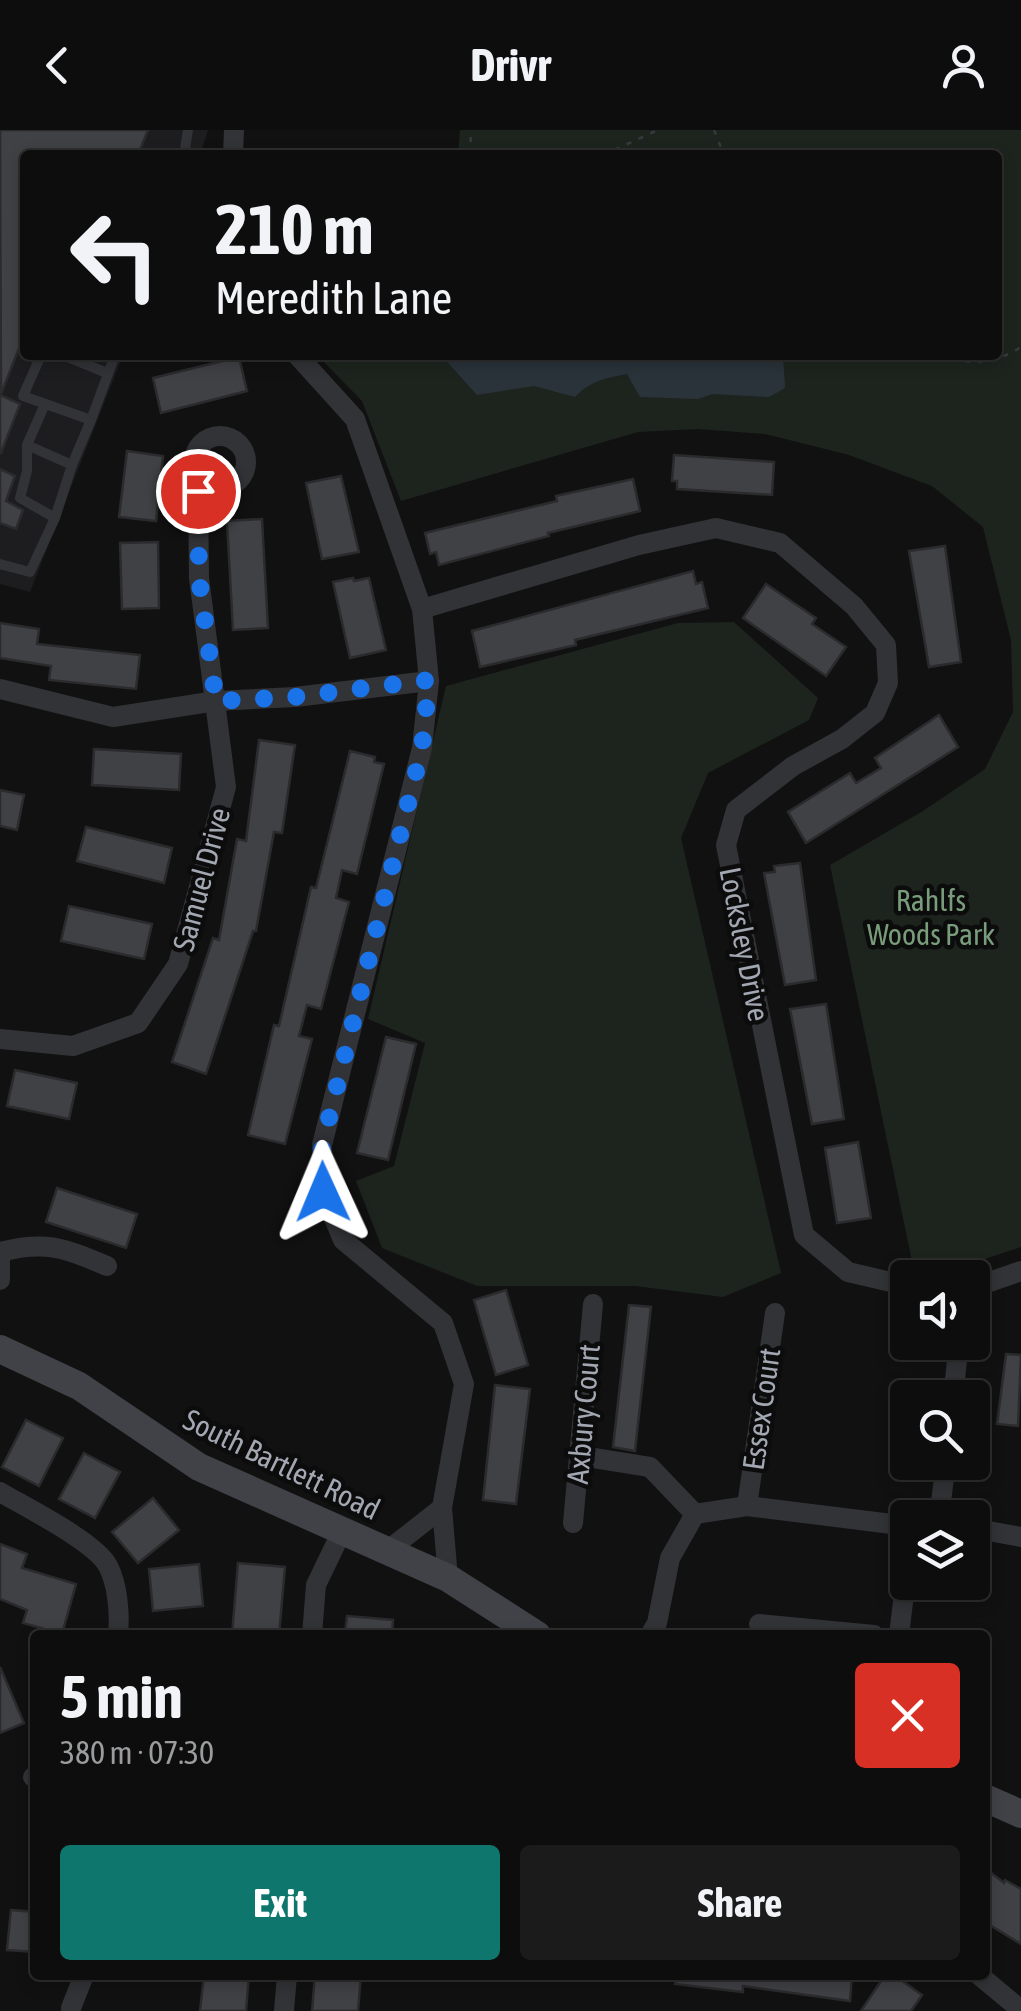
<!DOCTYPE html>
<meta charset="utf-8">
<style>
body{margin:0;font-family:"Asap Condensed",sans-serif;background:#1b1b1c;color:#f1f3f6;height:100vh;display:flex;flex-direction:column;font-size:38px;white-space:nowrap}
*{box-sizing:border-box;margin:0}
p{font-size:32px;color:#9a9c9e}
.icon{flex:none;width:55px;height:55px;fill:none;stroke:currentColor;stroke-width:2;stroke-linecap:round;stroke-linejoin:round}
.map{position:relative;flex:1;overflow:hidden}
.drawer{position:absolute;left:30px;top:1500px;width:960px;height:350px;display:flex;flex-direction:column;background:#0d0d0e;border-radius:10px;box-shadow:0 5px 15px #0003,0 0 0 2px #2d2d2e}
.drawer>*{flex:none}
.banner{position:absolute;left:20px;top:20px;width:982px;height:210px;border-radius:10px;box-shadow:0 5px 15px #0003,0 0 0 2px #2d2d2e;background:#0d0d0e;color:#f1f3f6;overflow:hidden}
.controls{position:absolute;left:890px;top:1130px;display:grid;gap:20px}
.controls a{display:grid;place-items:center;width:100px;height:100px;border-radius:10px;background:#0d0d0e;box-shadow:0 5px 15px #0003,0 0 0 2px #2d2d2e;font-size:50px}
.pin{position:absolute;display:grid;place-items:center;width:85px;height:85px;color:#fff;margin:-42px;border:5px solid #fff;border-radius:50%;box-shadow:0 2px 10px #0007}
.me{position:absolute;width:110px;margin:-55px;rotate:359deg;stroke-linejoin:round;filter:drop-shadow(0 0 8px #0008)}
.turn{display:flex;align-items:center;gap:35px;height:210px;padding:0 30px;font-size:45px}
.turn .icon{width:130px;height:130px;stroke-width:2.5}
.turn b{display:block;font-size:70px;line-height:85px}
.round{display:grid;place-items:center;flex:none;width:105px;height:105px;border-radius:10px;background:#1b1b1c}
.head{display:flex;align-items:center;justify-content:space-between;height:170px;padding:0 30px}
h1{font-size:60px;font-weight:700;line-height:75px}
.cta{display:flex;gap:20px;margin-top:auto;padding:20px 30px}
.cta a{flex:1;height:115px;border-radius:10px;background:#0f766e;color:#fff;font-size:40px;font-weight:700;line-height:115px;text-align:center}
.cta a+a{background:#1b1b1c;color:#f1f3f6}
header{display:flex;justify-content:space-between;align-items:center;height:130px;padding:0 30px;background:#0d0d0e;font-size:45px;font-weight:700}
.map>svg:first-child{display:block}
.built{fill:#1d1d1f}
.green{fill:#1d241e}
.water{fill:#2a333a}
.building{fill:#404145;stroke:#2b2b2e;stroke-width:2.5}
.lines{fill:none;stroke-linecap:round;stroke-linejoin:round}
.path{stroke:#38393e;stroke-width:2.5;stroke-dasharray:5 8;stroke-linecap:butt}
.lane{stroke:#323337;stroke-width:10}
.street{stroke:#323337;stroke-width:20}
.secondary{stroke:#404247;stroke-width:28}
.route{stroke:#1a73e8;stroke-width:18;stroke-dasharray:0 32.4}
.labels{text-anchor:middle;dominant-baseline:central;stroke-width:9;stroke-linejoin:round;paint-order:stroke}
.street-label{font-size:30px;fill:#a2a7b2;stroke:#0c0c0d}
.park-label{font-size:30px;fill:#799d7b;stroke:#0c0c0d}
</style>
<header><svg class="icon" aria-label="back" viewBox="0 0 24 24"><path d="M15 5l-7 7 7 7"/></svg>Drivr<svg class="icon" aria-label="person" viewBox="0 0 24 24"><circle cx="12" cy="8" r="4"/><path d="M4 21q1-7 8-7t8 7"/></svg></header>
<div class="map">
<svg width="1021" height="1881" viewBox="0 0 1021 1881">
<rect width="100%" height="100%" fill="#111112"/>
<polygon class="built" points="0,0 208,0 200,25 25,25 25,225 123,225 30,462 0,454"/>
<g class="green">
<polygon points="460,0 1021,0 1021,1117 955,1139 913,1136 830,735 923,681 985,639 1013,582 1011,510 983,397 932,356 849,325 765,304 698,299 638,302 401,371 362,271 317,225 998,225 998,25 458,25"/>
<polygon points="734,492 818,568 809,590 708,643 681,708 781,1143 723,1167 635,1156 477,1156 382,1118 356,1051 394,1036 425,913 368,889 446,556 678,493"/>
</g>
<path class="water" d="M441 225H783L785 258 769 267 712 264 698 269 640 267 627 244C606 248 590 251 575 267L534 256 477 265Z"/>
<g class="building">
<polygon points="0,0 148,0 138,25 25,25 25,203 1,264"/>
<polygon points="239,227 247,261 161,283 153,248"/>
<polygon points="0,265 20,274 1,323 0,323"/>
<polygon points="127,321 163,326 156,391 119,387"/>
<polygon points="674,325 774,332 772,365 677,359 677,351 672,351"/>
<polygon points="0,339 15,346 6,371 23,380 16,399 0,393"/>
<polygon points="341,346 359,422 322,429 306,353"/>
<polygon points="633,349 640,381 548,403 549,406 439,435 436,422 430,424 425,403 557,371 556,366"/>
<polygon points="262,389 268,498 233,500 227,391"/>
<polygon points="158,412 159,478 122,479 120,413"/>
<polygon points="945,416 961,532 929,537 909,421"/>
<polygon points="693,441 696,454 702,452 708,478 575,510 576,515 480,537 472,501"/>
<polygon points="353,448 354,451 369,448 386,520 350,528 333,452"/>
<polygon points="766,454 816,488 812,494 846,517 826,546 743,488"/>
<polygon points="0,493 39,499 37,514 140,525 136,559 49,550 51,536 0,528"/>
<polygon points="939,585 958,617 806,713 788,682 850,643 856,653 881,638 875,628"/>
<polygon points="259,610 295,615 282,703 274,702 256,801 253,801 206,944 172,932 213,808 219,810 237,709 246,711"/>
<polygon points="94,619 181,624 179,660 92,655"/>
<polygon points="350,621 375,627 374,632 384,634 357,744 342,740 336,768 349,772 321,879 307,875 299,906 312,909 285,1014 248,1005 274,895 279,896 311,757 316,758"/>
<polygon points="0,660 24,665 17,700 0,696"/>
<polygon points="86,697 172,718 164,753 77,731"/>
<polygon points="800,733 816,850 785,855 764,743 775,742 774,736"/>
<polygon points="69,776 152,794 144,829 61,811"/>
<polygon points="826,874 844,989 812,994 790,879"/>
<polygon points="386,907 416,914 388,1030 357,1023"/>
<polygon points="15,940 77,953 69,989 7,976"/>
<polygon points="858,1012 871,1088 837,1093 825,1018"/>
<polygon points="57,1058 137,1084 126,1118 46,1092"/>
<polygon points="506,1160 528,1235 496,1245 474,1170"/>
<polygon points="629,1175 651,1177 635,1321 613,1317"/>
<polygon points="1006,1224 1021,1225 1018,1296 997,1294"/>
<polygon points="495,1255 530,1259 516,1374 483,1370"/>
<polygon points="26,1290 63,1308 39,1356 2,1337"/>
<polygon points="84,1323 120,1342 95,1388 59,1369"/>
<polygon points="153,1368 179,1400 138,1433 112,1402"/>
<polygon points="0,1414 27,1424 22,1438 76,1454 62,1504 23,1493 27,1480 0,1469"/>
<polygon points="238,1433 285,1437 279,1505 232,1505"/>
<polygon points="199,1434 203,1476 153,1481 149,1439"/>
<polygon points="347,1486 393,1490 392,1505 345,1505"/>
<polygon points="0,1537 24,1593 0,1603"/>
<polygon points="985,1738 1004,1753 1005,1750 1021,1759 1021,1814 985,1792"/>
<polygon points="11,1780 35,1782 35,1822 7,1820"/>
<polygon points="204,1845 249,1845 246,1881 200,1881"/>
<polygon points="315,1845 361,1845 358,1881 312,1881"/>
<polygon points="676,1845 852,1845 850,1871 743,1856 743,1862 675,1854"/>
<polygon points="885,1845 894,1845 922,1865 911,1881 861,1881"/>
</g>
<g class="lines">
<g class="path">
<polyline points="714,0 724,25"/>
<polyline points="470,25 471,0"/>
<polyline points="603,25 658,0"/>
<path d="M940 225C969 236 995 234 1021 217"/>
</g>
<g class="lane">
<polyline points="184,25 188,0"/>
<polyline points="41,225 23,266 91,290 72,335 27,315 27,341 20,368 55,388"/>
<polyline points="63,225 107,243"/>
<polyline points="91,290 115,225"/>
<polyline points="27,315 45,274"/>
<polyline points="0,434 30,442 55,388 72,335"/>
</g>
<g class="street">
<polyline points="233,25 234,0"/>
<polyline points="297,225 355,289 422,479 429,551 422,618 322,1015 323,1062 343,1110 443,1193 464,1254 442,1378 448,1448"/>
<circle cx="220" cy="332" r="26"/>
<polyline points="422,479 639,415 716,398 780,413 854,476 886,515 888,553 875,583 842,609 793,636 736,680 726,715 804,1105 848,1142 908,1156"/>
<polyline points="0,559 113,587 216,571 295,567 429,551"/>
<polyline points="0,909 73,916 138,893 178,834 226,657 199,448 198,361 204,352"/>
<path d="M0 1122C46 1110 64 1118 107 1136"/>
<polyline points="0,1128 0,1150"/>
<polyline points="972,1158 1021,1141"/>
<polyline points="953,1268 959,1212"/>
<polyline points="581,1326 650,1337 695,1384"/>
<path d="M0 1362C25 1377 96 1412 108 1436 118 1455 120 1485 118 1505"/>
<polyline points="747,1376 775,1183"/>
<polyline points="939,1388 946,1332"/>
<polyline points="573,1393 593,1174"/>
<polyline points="972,1398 1021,1407"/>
<polyline points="387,1421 442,1378"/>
<polyline points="759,1494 874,1505"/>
<polyline points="312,1505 316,1455 342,1401"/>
<polyline points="650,1505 657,1493 670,1428 695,1384 747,1376 908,1396"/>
<polyline points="899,1505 908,1431"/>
<polyline points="33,1647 35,1647"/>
<polyline points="979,1845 1021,1880"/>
<polyline points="71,1878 84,1845"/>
<polyline points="284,1881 287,1845"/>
</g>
<g class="secondary">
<polyline points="0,1219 79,1256 199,1337 448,1448 537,1505"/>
<polyline points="985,1668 1021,1684"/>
</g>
</g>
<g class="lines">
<polyline class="route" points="198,361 199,448 216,571 294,567 429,550 422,618 322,1016 323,1062"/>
</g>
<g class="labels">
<g class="street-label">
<text transform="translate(201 749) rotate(-75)">Samuel Drive</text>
<text transform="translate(745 814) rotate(79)">Locksley Drive</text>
<text transform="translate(761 1279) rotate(-82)">Essex Court</text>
<text transform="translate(583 1284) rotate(-85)">Axbury Court</text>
<text transform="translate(282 1334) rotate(26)">South Bartlett Road</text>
</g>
<g class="park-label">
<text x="931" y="770">Rahlfs<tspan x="931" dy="34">Woods Park</tspan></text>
</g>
</g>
</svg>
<div class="controls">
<a><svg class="icon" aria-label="sound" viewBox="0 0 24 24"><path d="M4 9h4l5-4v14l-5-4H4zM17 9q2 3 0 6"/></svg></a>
<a><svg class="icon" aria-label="search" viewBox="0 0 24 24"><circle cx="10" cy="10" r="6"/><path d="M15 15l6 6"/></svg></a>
<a><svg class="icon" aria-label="layers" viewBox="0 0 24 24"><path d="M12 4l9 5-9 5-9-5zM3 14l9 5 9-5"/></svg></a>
</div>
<div class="pin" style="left:198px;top:361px;background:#d93025"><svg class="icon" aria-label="arrive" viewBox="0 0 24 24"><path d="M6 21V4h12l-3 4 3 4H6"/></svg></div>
<svg class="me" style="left:323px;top:1062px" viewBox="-20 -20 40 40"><path d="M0-17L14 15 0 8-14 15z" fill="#1a73e8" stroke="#fff" stroke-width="4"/></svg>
<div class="banner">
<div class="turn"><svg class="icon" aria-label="left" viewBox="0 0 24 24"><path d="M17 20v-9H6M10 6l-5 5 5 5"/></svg><div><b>210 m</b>Meredith Lane</div></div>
</div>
<section class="drawer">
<div class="head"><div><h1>5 min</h1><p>380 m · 07:30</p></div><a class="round" style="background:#d93025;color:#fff"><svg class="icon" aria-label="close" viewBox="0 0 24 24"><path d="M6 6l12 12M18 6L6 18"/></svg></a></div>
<div class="cta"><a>Exit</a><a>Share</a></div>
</section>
</div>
